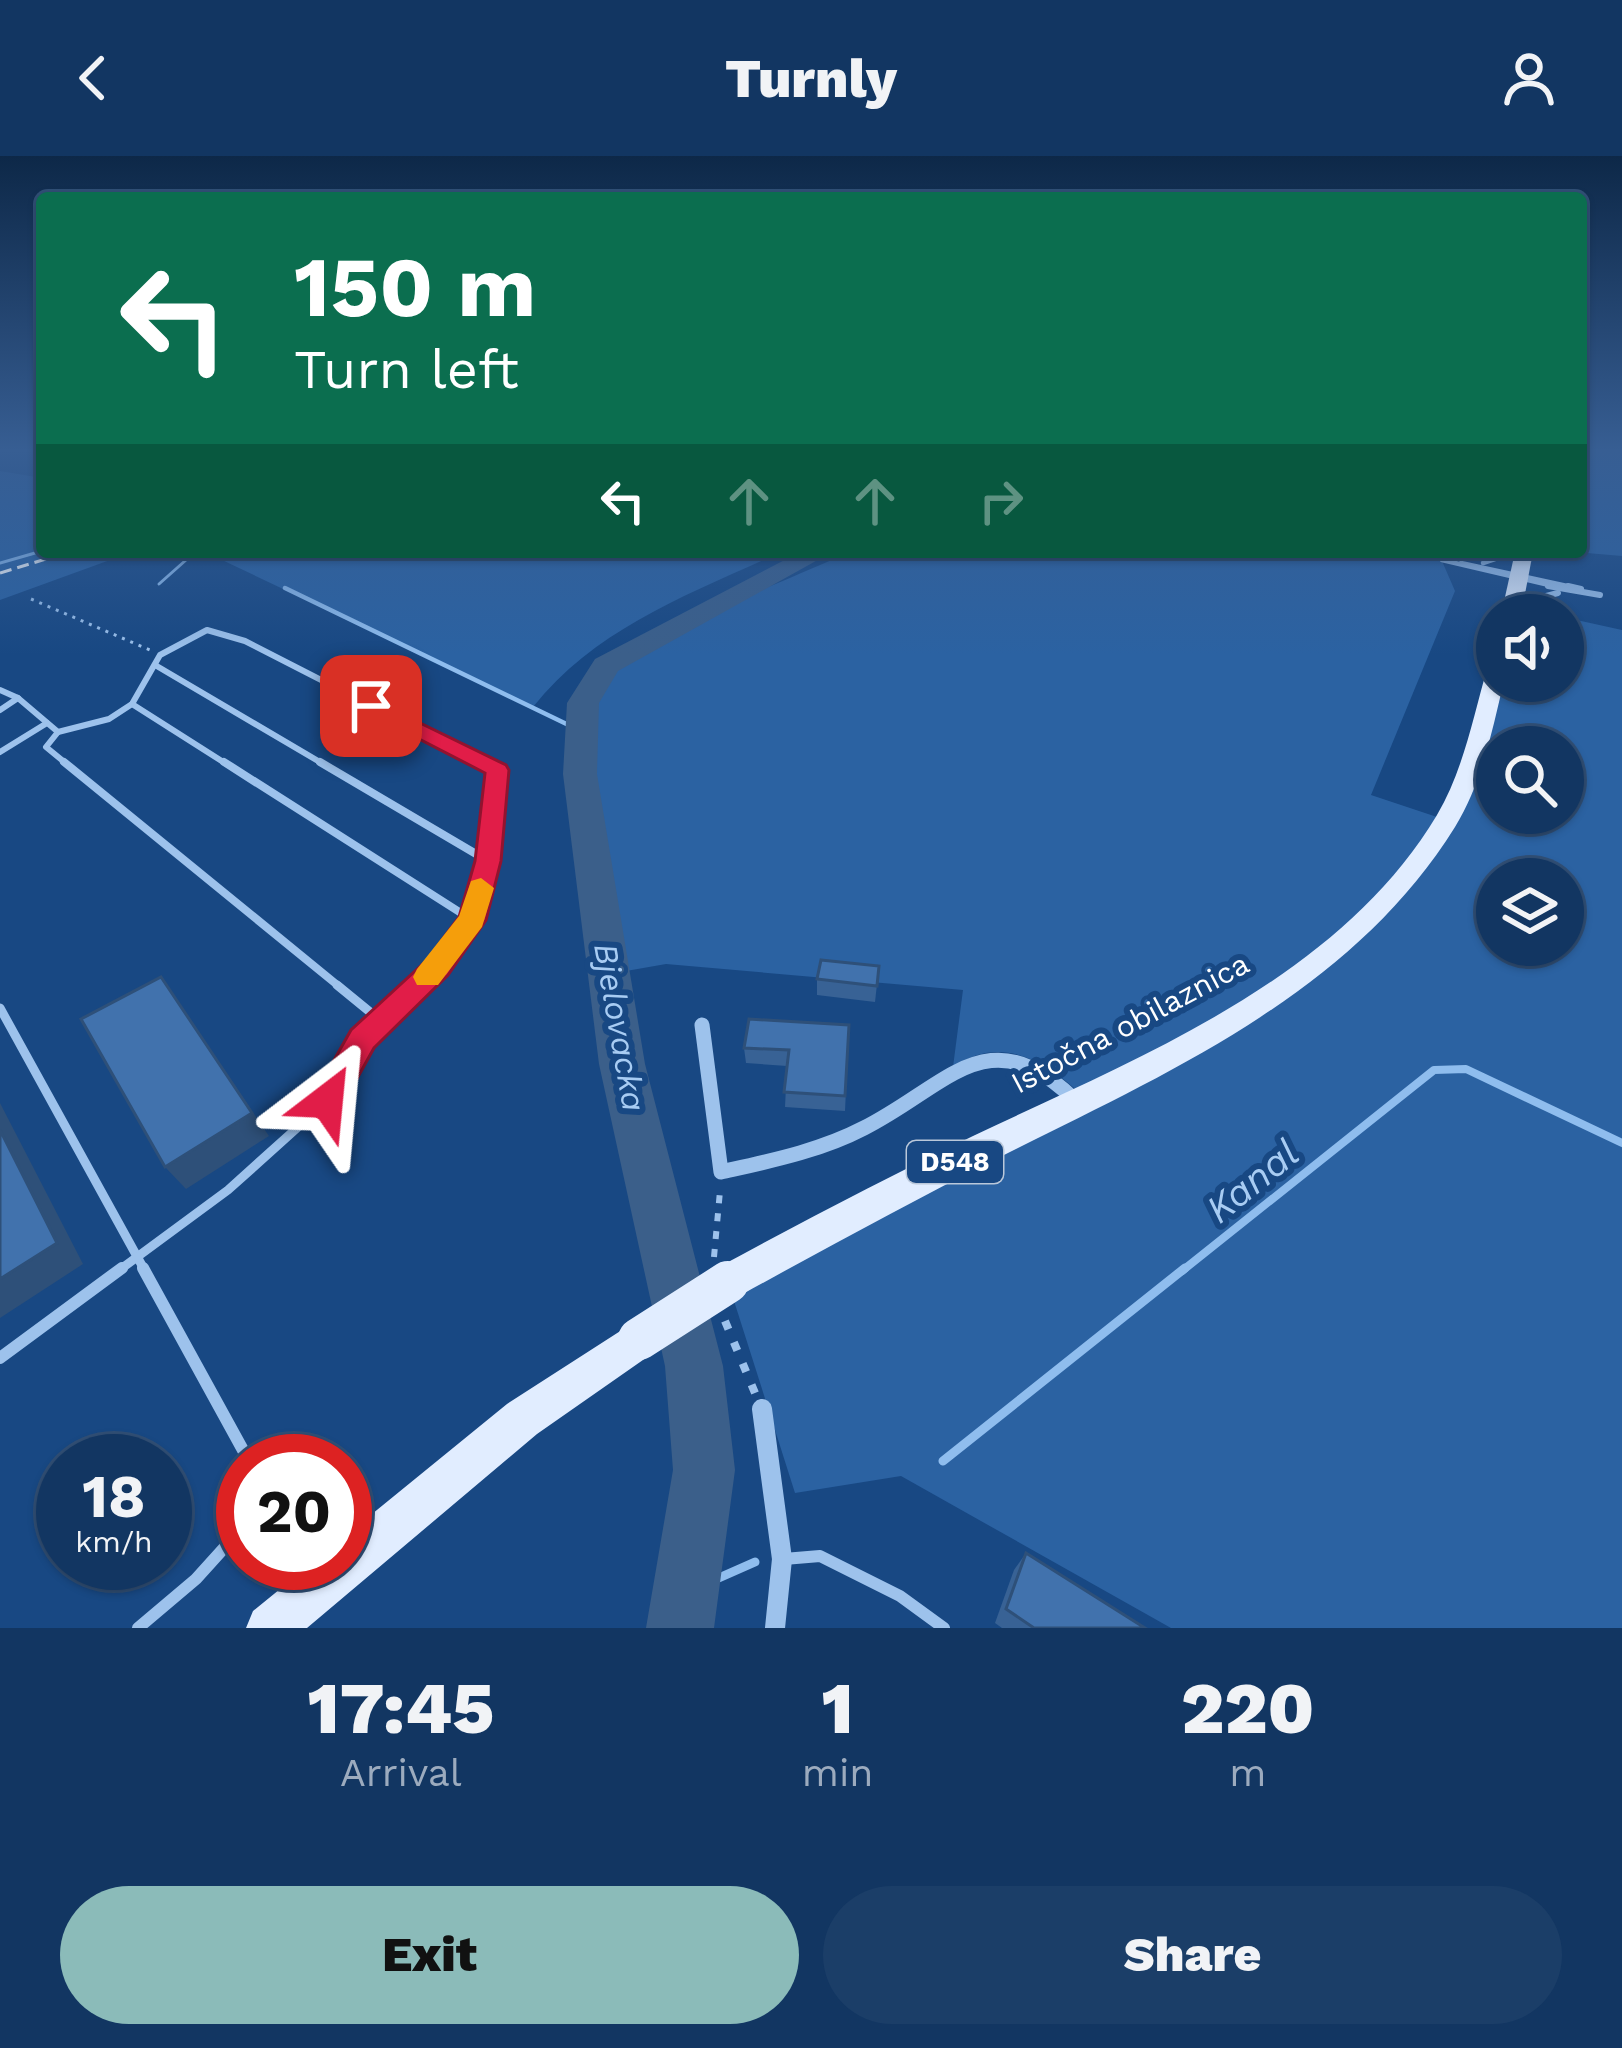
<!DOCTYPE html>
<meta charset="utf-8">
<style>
body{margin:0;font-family:"Work Sans",sans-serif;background:#1b3e68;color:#f1f3f6;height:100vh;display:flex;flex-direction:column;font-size:45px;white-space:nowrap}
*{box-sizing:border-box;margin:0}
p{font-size:39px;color:#9cabbe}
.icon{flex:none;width:66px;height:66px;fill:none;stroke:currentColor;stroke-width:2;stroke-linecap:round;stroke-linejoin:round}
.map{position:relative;height:1472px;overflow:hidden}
.details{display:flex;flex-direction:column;background:#123662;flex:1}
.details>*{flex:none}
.top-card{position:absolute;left:36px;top:36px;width:1551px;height:366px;border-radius:12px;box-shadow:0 3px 9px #0004,0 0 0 3px #315077;background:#0b6e4f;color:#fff;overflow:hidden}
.tools{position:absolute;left:1476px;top:438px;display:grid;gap:24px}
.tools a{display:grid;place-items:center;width:108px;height:108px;border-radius:50%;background:#123662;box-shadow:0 3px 9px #0004,0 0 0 3px #315077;font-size:60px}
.speed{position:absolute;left:36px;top:1278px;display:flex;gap:24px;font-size:60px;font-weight:700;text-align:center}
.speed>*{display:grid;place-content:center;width:156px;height:156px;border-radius:50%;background:#123662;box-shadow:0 3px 9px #0004,0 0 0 3px #315077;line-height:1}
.speed small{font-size:30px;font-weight:400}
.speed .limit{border:18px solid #d22;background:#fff;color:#111}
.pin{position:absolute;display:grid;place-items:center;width:102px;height:102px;color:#fff;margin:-51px;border-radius:24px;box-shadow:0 6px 18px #0006}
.me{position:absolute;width:132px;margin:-66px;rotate:29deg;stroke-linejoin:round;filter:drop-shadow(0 0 9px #0008)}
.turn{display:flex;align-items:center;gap:42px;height:252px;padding:0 60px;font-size:54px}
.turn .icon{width:156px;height:156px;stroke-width:2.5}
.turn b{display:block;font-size:84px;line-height:102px}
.lanes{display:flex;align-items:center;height:114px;padding:0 60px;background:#0003;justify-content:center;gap:60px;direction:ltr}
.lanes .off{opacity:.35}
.eta{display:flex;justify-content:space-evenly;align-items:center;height:204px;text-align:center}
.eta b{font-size:72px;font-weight:800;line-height:84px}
.button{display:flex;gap:24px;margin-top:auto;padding:24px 60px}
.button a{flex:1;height:138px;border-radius:72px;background:#8bbbb9;color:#111;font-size:48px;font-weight:800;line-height:138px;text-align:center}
.button a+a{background:#1b3e68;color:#f1f3f6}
header{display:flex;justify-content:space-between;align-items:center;height:156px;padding:0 60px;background:#123662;font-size:54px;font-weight:800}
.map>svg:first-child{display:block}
.green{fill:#2b62a2;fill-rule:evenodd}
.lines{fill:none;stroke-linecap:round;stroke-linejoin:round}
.stream-far3{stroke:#8fbdee;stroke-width:3}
.stream-far2{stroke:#8fbdee;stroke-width:4.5}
.stream-far1{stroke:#8fbdee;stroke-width:8}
.stream{stroke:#8fbdee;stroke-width:9}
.river{fill:#3b5f8a;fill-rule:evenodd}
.path-far2{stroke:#9dc2ec;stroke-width:3;stroke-dasharray:3 6;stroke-linecap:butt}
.path-far1{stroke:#9dc2ec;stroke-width:6;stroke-dasharray:8 10;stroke-linecap:butt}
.path{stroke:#9dc2ec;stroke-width:8;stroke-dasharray:9 14;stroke-linecap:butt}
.service-far4{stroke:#9dc2ec;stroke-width:4.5}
.service-far3{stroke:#9dc2ec;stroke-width:6}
.service-far2{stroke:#9dc2ec;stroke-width:8}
.service-far1{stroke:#9dc2ec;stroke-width:9}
.service{stroke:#9dc2ec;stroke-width:12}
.minor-far1{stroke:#9dc2ec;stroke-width:15}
.minor{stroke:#9dc2ec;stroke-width:20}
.primary{fill:#e1edff;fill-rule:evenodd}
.rail{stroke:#fff;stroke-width:3;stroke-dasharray:12 6;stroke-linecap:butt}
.primary-bridge{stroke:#e1edff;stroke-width:42}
.wall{fill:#386295}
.shaded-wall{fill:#2e5079}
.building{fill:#4172ad;stroke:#2e5079;stroke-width:3}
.route{fill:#e11d48;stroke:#92132f;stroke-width:3}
.slow{fill:#f59e0b}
.labels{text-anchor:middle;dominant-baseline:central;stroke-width:12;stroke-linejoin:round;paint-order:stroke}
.shield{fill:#184883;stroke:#bac8da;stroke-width:3}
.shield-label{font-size:27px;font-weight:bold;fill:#fff}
.street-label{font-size:30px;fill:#fff;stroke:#184883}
.water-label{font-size:33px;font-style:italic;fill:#a8ccf3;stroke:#184883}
.near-water-label{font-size:39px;font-style:italic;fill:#a8ccf3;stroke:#184883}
</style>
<header><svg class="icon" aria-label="back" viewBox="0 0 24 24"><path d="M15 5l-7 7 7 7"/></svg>Turnly<svg class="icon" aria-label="person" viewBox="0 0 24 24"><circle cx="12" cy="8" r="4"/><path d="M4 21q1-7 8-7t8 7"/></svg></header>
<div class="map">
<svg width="1622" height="1472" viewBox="0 0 1622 1472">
<rect width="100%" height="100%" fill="#184883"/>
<g class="green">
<polygon points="1581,293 1622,293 1622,400 1575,396 1581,396"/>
<polygon points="0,315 42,322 42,396 132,396 0,444"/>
<path d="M205 396H781C690 438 597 471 533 551Z"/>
<path d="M849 396H1454L1442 405 1455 435 1371 639 1440 662 1497 525H1563V461L1622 474V1472H1171L901 1320 795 1337 728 1126 1079 936C1041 903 1000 879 953 911L963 834 666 808 609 818C599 752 558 573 595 521 619 488 800 420 849 396ZM1497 591H1563V657H1497ZM1497 723H1563V789H1497Z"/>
</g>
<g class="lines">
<g class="stream-far3">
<polyline points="0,407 42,395"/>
<polyline points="159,428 195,396"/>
</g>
<polyline class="stream-far2" points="285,432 581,575"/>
<polyline class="stream-far1" points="1182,1115 1434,914 1466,913 1622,987"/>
<g class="stream">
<polyline points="943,1305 1185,1112"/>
<polyline points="687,1436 755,1406"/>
</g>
<polygon class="river" points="800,396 832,396 618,515 599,547 597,618 645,908 723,1210 735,1314 714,1472 646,1472 673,1314 665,1210 599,908 563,618 567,547 595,503"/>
<polyline class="path-far2" points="31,443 150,494"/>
<polyline class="path-far1" points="714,1101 720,1035"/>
<polyline class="path" points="725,1165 755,1237"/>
<g class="service-far4">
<polyline points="1442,404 1566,433"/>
<polyline points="1461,407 1581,433"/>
<polyline points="1483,407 1516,396"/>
</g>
<g class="service-far3">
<polyline points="1548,430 1600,439"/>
<polyline points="1568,430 1581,433"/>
<polyline points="1515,448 1558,437"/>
<polyline points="155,509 325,609"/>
<polyline points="0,534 18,542 0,554"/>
<polyline points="18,542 58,576 109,563 132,548 160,499 207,474 245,485 487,609"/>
<polyline points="132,548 228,609"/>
<polyline points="58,576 46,591 68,609"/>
<polyline points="0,596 47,567"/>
</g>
<g class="service-far2">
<polyline points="64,606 341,832"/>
<polyline points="224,606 472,764"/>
<polyline points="320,606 488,705"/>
<path d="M415 832C488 764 488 708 497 614L482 606"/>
</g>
<g class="service-far1">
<polyline points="337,829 381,865"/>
<polyline points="0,852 145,1115"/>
<polyline points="118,1115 228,1034 327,945 362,882 419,829"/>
</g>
<g class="service">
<polyline points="143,1112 249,1305"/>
<polyline points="0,1202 122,1112"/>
<polyline points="784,1403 820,1400 900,1440 944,1472"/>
<polyline points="138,1472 196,1423 243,1371"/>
</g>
<path class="minor-far1" d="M702 869 721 1016C770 1005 820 995 864 972 949 929 988 859 1076 945"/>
<polyline class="minor" points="762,1253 782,1403 775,1472"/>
<g class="primary">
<polygon points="1515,396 1533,396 1521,459 1501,459"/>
<path d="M1497 507V525H1504C1492 575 1482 627 1455 671 1351 838 1167 917 998 1002 911 1046 826 1092 741 1139L728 1145 715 1139 709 1126 715 1113C800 1067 886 1022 973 980 1139 901 1338 824 1437 659 1463 615 1473 562 1487 513Z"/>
<polygon points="639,1163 653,1169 659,1183 653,1197 537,1278 307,1472 246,1472 253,1455 312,1407 345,1407 345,1380 507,1248"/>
</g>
<polyline class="rail" points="0,417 69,396"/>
<polyline class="primary-bridge" points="639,1183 728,1126"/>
</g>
<g class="wall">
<polygon points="879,810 875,846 817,839 817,823"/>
<polygon points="849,869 845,955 785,951 787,910 746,907 744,892"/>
<polygon points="1026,1397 1145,1472 1002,1472 995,1467 1014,1414"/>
</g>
<g class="shaded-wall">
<polygon points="161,821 269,980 186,1033 165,1011"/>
<polygon points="0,947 83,1108 0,1162"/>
</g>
<g class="building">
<polygon points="821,804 879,810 877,830 817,823"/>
<polygon points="161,821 252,957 165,1011 81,863"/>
<polygon points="749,863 849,869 845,940 784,936 789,894 744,892"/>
<polygon points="0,974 57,1087 0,1123"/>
<polygon points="1026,1397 1145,1472 1034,1472 1006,1453"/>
</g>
<linearGradient id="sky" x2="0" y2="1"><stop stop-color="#0d2848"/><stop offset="0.59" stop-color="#375e93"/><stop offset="1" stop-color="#375e93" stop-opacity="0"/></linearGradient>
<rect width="1622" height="499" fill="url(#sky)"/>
<polygon class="route" points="371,543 506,609 509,614 501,705 486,764 448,819 374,892 339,955 327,959 316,955 311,945 351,874 428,803 459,761 475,705 485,617 363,554 363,545"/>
<polygon class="slow" points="481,722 494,732 482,771 438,829 417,829 413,821 417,813 459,760 471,725"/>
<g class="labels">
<rect class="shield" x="907" y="985" width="96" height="42" rx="9"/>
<g class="shield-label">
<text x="955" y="1006">D548</text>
</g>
<g class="street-label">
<text transform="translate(1130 867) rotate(-28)">Istočna obilaznica</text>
</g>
<g class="water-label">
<text transform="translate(620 871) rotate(80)">Bjelovacka</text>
</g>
<g class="near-water-label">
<text transform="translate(1252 1025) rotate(-39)">Kanal</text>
</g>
</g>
</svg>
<div class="tools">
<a><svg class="icon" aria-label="sound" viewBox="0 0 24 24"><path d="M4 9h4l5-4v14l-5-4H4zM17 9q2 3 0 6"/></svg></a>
<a><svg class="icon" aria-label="search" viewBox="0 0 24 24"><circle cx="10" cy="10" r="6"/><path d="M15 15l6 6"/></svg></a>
<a><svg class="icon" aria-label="layers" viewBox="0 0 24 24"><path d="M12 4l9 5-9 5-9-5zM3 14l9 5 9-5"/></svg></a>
</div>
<div class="speed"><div>18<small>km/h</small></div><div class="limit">20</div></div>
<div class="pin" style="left:371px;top:550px;background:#d93025"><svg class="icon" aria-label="arrive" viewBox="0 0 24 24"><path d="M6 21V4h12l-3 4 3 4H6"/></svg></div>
<svg class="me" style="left:327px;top:945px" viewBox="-20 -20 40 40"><path d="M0-17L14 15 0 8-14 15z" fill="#e11d48" stroke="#fff" stroke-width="4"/></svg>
<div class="top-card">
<div class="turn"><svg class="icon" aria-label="left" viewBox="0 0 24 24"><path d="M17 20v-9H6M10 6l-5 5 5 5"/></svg><div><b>150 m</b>Turn left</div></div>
<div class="lanes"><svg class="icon" aria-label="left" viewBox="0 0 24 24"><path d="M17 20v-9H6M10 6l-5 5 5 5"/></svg><svg class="icon off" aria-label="ahead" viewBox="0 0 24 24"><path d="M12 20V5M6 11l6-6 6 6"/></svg><svg class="icon off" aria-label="ahead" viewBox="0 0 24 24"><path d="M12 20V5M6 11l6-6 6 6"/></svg><svg class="icon off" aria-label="right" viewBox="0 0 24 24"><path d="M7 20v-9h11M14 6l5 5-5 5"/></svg></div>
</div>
</div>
<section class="details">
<div class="eta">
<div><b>17:45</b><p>Arrival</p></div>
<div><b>1</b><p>min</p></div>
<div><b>220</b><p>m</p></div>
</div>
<div class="button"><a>Exit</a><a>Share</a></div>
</section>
